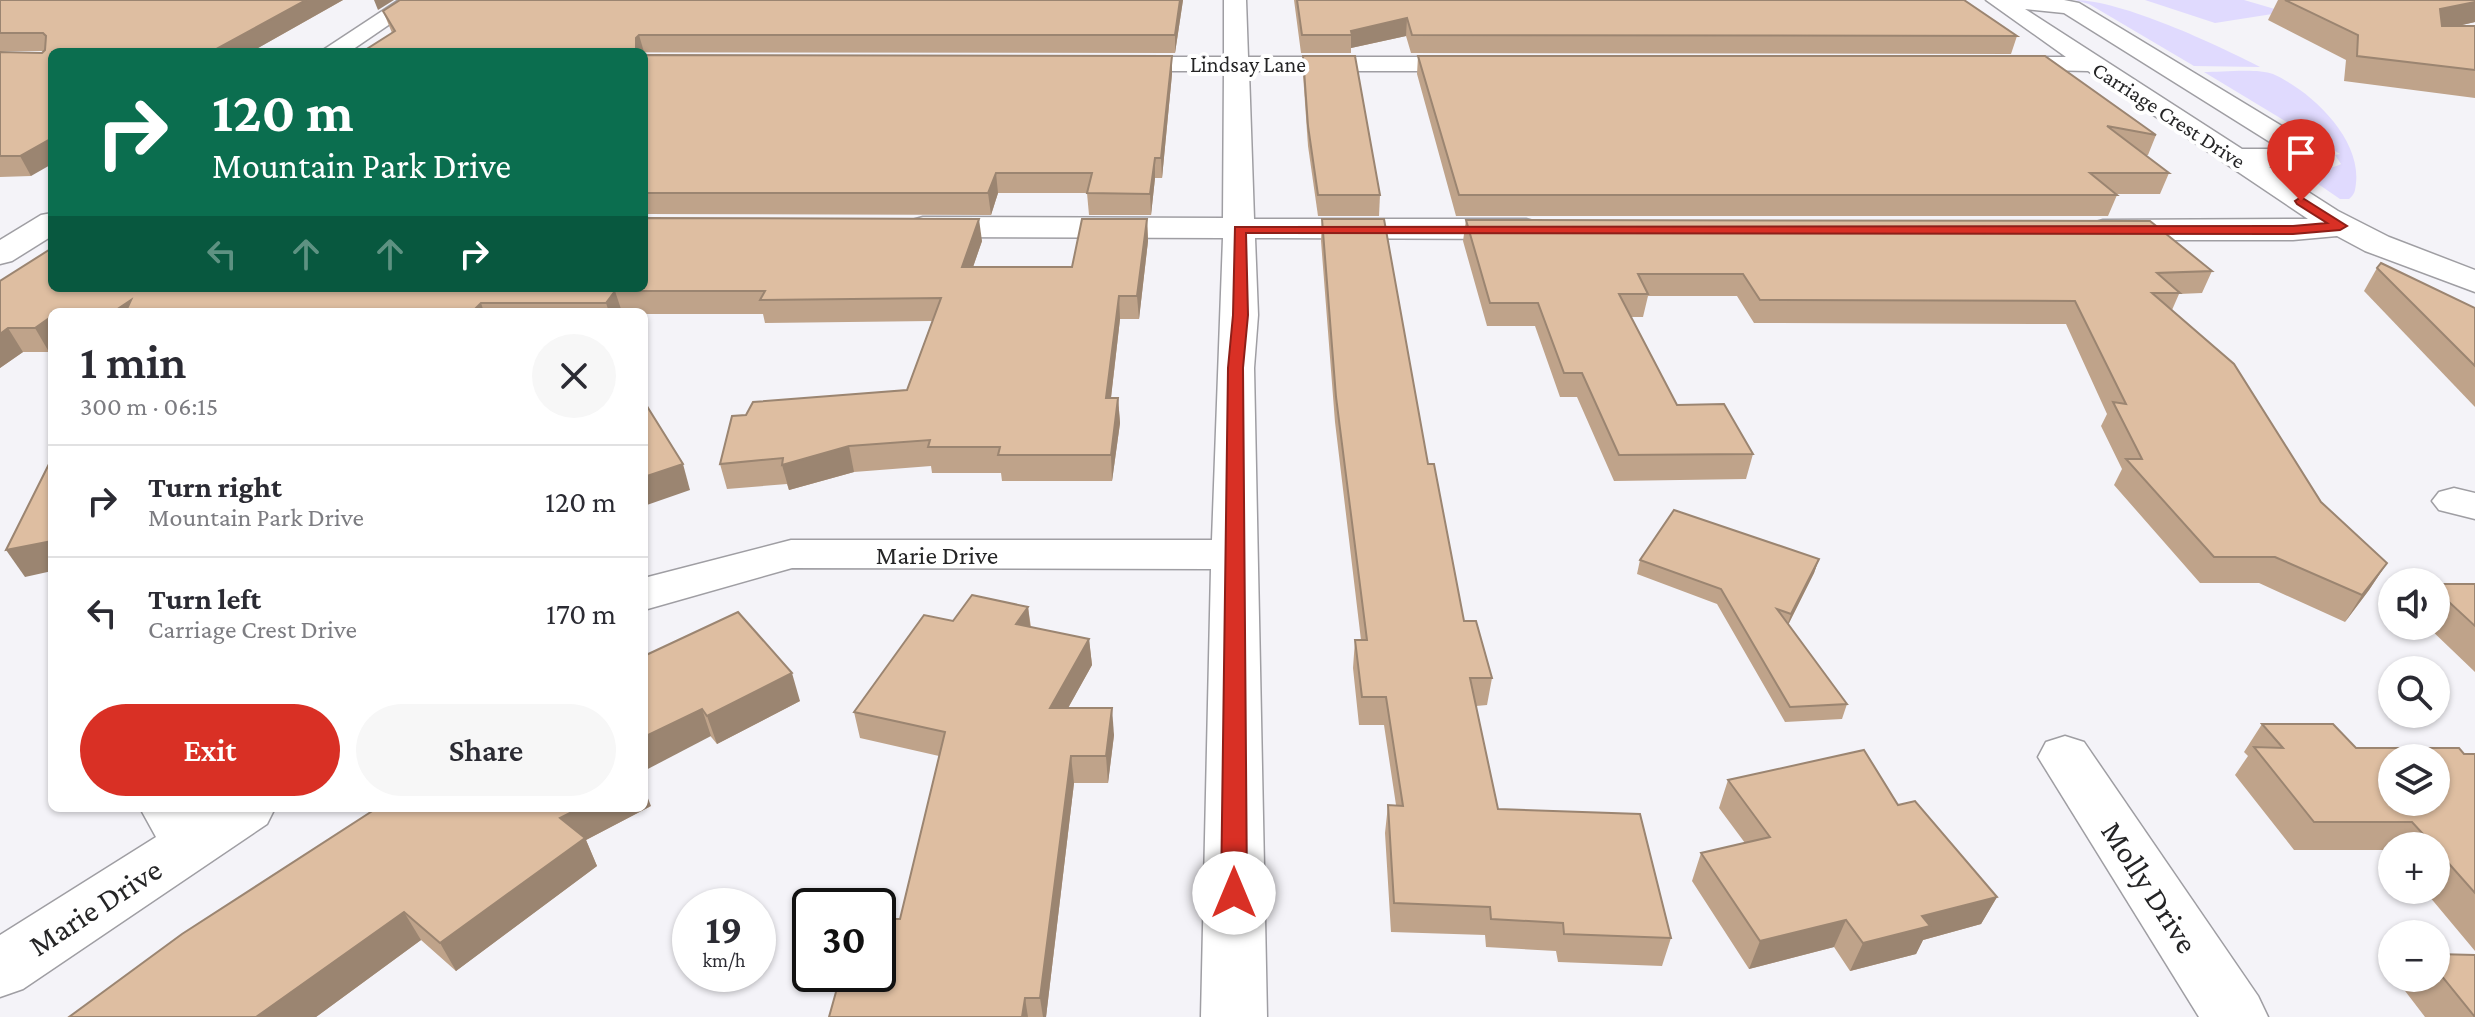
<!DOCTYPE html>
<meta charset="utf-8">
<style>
body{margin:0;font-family:"Crimson Pro",serif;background:#f7f7f7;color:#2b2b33;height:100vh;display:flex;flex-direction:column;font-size:30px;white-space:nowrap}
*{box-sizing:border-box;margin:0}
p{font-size:26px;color:#7c7c81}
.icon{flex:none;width:44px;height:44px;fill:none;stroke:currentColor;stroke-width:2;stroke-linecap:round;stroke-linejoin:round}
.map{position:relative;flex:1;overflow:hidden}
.drawer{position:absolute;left:48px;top:308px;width:600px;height:504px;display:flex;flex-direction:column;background:#fff;border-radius:12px;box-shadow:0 2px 6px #0004}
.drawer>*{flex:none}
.hud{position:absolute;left:48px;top:48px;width:600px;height:244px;border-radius:12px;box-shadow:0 2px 6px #0004;background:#0b6e4f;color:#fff;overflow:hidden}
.buttons{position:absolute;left:2378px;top:568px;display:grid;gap:16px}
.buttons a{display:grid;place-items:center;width:72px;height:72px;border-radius:50%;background:#fff;box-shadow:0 2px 6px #0004;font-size:40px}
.speed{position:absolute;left:672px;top:888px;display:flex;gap:16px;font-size:40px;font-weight:700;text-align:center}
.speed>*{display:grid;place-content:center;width:104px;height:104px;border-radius:50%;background:#fff;box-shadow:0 2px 6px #0004;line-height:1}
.speed small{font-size:20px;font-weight:400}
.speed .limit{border:4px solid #111;border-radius:12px;background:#fff;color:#111}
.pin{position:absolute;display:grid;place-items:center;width:68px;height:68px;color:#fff;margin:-82px -34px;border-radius:50% 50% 50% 0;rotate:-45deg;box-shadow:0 0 8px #0007}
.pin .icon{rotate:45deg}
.me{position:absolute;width:88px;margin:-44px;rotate:0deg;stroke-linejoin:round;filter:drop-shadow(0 0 6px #0008)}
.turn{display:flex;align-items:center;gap:28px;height:168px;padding:0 32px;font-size:36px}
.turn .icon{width:104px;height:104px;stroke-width:2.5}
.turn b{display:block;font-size:56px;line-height:68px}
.lanes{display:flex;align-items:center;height:76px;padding:0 32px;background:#0003;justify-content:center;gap:40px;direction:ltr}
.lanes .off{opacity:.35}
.round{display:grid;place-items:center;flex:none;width:84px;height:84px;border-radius:42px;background:#f7f7f7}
.head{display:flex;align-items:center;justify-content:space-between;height:136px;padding:0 32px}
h1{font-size:48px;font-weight:600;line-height:60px}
.cta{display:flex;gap:16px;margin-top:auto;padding:16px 32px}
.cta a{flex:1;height:92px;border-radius:48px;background:#d93025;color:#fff;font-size:32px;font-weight:600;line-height:92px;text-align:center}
.cta a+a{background:#f7f7f7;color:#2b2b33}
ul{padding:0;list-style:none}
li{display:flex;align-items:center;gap:24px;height:112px;padding:0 32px;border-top:2px solid #e1e1e2}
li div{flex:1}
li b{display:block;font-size:30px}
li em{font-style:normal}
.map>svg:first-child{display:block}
.green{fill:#e0dafe}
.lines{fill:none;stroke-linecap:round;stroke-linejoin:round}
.minor-casing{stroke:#9f9ea3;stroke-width:3}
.minor{fill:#fff;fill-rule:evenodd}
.wall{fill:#bfa38a}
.shaded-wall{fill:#9b8571}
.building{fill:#debea1;stroke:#9b8571;stroke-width:2;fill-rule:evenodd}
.route{fill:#d93025;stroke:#8d1f18;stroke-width:2}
.labels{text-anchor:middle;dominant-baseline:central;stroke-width:8;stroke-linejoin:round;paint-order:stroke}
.far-street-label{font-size:22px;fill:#252526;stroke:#fff}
.street-label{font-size:26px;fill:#252526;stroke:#fff}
.near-street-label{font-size:32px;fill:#252526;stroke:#fff}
</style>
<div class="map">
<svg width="2475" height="1017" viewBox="0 0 2475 1017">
<rect width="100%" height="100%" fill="#f4f3f8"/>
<g class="green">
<path d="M2075 0C2121 0 2218 45 2260 67L2194 66 2089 4Z"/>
<polygon points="2145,0 2244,0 2285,12 2215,23"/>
<path d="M2204 72C2221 72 2258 68 2273 74 2311 91 2361 138 2356 183 2355 191 2355 194 2349 199H2340L2302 173C2314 167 2328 171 2341 164L2335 155 2340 154Z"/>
</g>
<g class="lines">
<g class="minor-casing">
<g id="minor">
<polygon points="399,0 425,0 349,52 320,52"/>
<polygon points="1224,0 1246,0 1248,57 1477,57 1486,59 1489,64 1486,69 1477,71 1249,71 1254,219 1526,219 1537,222 1542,229 1537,236 1526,239 1255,238 1258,315 1254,368 1267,1017 1201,1017 1211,569 792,568 644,610 644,578 791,540 1212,540 1223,238 923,237 912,234 907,227 912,220 923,217 1223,218 1224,71 1114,71 1105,69 1102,64 1105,59 1114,57 1224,57"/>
<path d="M1986 0H2064L2079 3 2313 145 2317 151 2307 164 2269 167 2338 211 2389 237 2475 270V292L2365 251 2337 236 2293 240H2103L2092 237 2087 230 2092 223 2103 220 2308 219 2088 71 1989 69 1986 64 1989 59 1998 57H2066ZM2025 9 2064 13 2281 149H2242Z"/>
<polygon points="52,213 52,236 12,261 0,264 0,240 41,215"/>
<polygon points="2454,488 2475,493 2475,519 2439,510 2432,501 2439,492"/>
<polygon points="2065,736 2084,742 2258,996 2268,1017 2199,1017 2038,757 2046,742"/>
<polygon points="140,808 275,808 267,824 23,989 0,997 0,935 156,837"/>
</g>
</g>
<use href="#minor" class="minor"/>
</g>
<g class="wall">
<polygon points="0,0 343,0 251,52 52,52 31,176 0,177 0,52 42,53 44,51 0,51"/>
<polygon points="400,0 1183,0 1175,53 362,52 392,33 383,11"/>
<polygon points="1294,0 1964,0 2017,36 2011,54 1411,53 1406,36 1351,48 1351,53 1301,53"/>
<polygon points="2278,0 2475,0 2475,22 2457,26 2475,26 2475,98 2344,81 2346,60 2268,20"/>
<polygon points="644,55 1172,56 1172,74 1162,178 1155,178 1151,215 1089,215 1087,193 998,193 991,215 644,214"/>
<polygon points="1303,56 1380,195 1379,216 1318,216 1308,146 1303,74"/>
<polygon points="1418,56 2045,56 2156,135 2148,155 2145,155 2169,173 2160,194 2116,194 2117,195 2108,216 1456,216 1417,74"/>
<polygon points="1147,219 1148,241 1139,319 1120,319 1111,398 1118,398 1120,423 1112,481 1002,481 1001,473 932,473 931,466 854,472 789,490 787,484 727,489 720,464 746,415 907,390 932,321 765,323 763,314 644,314 644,312 52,312 52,349 49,352 23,352 0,368 0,281 982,241 973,267 1072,267"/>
<polygon points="1322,219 1428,464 1464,621 1492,678 1487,705 1476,706 1498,809 1671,938 1662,966 1558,962 1556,951 1486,947 1485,935 1391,932 1385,833 1388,805 1396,805 1384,725 1359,725 1353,668 1355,640 1361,640 1335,422 1321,241"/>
<polygon points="1466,220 2212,271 2202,293 2179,294 2172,310 2321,502 2387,563 2369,590 2345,622 2259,583 2200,583 2114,485 2122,469 2101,426 2107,414 2066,324 1754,323 1737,296 1648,296 1643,317 1631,317 1677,405 1753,454 1746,479 1614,481 1577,397 1560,397 1535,326 1487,326 1463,241"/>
<polygon points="2377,268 2475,308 2475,407 2364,291"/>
<polygon points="1819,559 1814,573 1788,625 1847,704 1842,719 1785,722 1717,604 1637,574 1640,560"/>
<polygon points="2436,584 2475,584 2475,672 2427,626 2436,626"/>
<polygon points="1028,607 1031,627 1089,639 1092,665 1068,708 1114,735 1108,783 1074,783 1046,1017 829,1017 900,919 939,756 860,738 854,712 953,621"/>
<polygon points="644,656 800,701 717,744"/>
<polygon points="2262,724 2356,748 2475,754 2475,951 2424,890 2436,890 2436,846 2392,846 2392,853 2390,850 2294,850 2235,775 2248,756 2244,752"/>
<polygon points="1728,780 1898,805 1997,897 1981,924 1923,940 1916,954 1850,971 1834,947 1749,969 1692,881 1701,853 1745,843 1719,808"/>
<polygon points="651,806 586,840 597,866 456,971 421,940 316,1017 69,1017"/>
<polygon points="2436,954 2475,1017 2425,1017 2399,983 2403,978 2436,978"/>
</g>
<g class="shaded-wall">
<polygon points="306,0 343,0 251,52 211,52"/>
<polygon points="374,0 394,0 378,10"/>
<polygon points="1180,0 1183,0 1175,53 1175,35"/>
<polygon points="2475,2 2475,22 2428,33 2440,9"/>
<polygon points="1407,18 1406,36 1351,48 1351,31"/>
<polygon points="639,35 644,52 636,52 636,38"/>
<polygon points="1172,56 1172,74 1162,178 1161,158"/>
<polygon points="52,138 52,164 31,176 20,156"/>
<polygon points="1155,158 1155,178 1151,215 1150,194"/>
<polygon points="996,173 998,193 991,215 988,193"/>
<polygon points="979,219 982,241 965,290 962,267"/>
<polygon points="1147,219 1148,241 1139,319 1137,296"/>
<polygon points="615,291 622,312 609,312 606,303"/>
<polygon points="1119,296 1120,319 1108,423 1106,398"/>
<polygon points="131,300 126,311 127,312 113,312"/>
<polygon points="481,303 484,312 472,312"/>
<polygon points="51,316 52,349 49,352 35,328"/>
<polygon points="8,328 23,352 0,368 0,334"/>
<polygon points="1118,398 1120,423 1112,481 1111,455"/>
<polygon points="849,446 854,472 789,490 782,465"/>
<polygon points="683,464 690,490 644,506 644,477"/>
<polygon points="52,541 52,571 25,577 6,550"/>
<polygon points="1819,559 1814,573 1786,629 1791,614"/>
<polygon points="2387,563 2369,590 2345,622 2362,595"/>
<polygon points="1028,607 1031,633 1016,624"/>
<polygon points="1089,639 1092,665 1053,735 1050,708"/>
<polygon points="792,673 800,701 717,744 707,716"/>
<polygon points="1112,708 1114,735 1108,783 1106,756"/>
<polygon points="702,709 711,736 644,771 644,737"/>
<polygon points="1071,756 1074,783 1046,1017 1043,1017 1040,998"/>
<polygon points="644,788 651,806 586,840 597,866 456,971 440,943 560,818 580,808 644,808"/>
<polygon points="1997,897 1981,924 1923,940 1916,954 1850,971 1863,943 1922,916"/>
<polygon points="404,912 421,940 316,1017 256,1017"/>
<polygon points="1846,920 1834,947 1749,969 1760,941"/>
<polygon points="1025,998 1028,1017 1022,1017"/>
</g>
<g class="building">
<polygon points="0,0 306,0 211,52 52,52 52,138 20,156 0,156 0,52 42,53 45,50 46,36 43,33 0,33"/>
<polygon points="400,0 1180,0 1175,35 639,35 636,38 636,52 362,52 395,31 383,11"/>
<polygon points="1297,0 1964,0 2017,36 1412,35 1407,18 1351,31 1352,35 1302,35"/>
<polygon points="2285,0 2475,0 2475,2 2440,9 2442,26 2475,26 2475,70 2357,56 2358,35"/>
<polygon points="644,55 1172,56 1161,158 1155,158 1150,194 1087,193 1092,173 996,173 988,193 644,193"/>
<polygon points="1303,56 1355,56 1380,195 1318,195 1308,126"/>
<polygon points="1418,56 2045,56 2156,135 2107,126 2169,173 2090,173 2117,195 1459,195"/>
<polygon points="644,218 979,219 962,267 1072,267 1082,219 1147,219 1137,296 1119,296 1106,398 1118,398 1111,455 998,455 1000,447 928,447 930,440 849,446 782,465 783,458 720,464 732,416 746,415 753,402 907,390 941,298 760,300 765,291 615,291 606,303 481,303 472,312 207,312 207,311 126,311 131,300 113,312 52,312 52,316 35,328 8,328 0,334 0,281 52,248 52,288 644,288"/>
<polygon points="1322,219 1384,219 1428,464 1434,464 1464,621 1476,621 1492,678 1470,678 1498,809 1640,814 1671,938 1564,934 1563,923 1491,919 1490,907 1394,903 1388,805 1403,806 1386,697 1362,697 1355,640 1367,640 1336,397"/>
<polygon points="1466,220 2150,221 2212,271 2157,273 2180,293 2152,293 2234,364 2321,502 2387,563 2362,595 2275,557 2214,557 2126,459 2142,459 2113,402 2126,404 2075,301 1760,300 1743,274 1638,274 1648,294 1619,294 1677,405 1724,404 1753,454 1619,455 1582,373 1564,373 1538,303 1490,303"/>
<polygon points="2381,263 2475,308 2475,366 2377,268"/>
<polygon points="645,403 683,464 644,477 644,404"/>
<polygon points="52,458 52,541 6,550"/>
<polygon points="1674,510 1819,559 1791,614 1777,609 1847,704 1790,707 1721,589 1640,560"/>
<polygon points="2436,584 2475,584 2475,626 2436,590"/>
<polygon points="972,595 1028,607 1016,624 1089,639 1050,708 1112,708 1106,756 1071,756 1040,998 1025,998 1022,1017 829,1017 841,974 878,974 878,919 900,919 945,732 854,712 924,615 953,621"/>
<polygon points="738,612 792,673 707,716 702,709 644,737 644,656"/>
<path d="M2262 724H2333L2356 748H2459L2464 754H2475V893L2436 849V846H2434L2412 822H2314L2254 747 2283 748ZM2392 758H2436V802H2392Z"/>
<polygon points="1864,750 1898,805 1915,801 1997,897 1922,916 1930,926 1863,943 1846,920 1760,941 1701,853 1770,837 1728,780"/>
<polygon points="377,808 580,808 560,818 585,838 440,943 404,912 256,1017 69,1017 182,934"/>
<polygon points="2436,954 2475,955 2475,1017 2436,969"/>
</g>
<polygon class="route" points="2301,197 2347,226 2340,230 2293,234 1246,233 1248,315 1243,368 1247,893 1243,900 1234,903 1225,900 1221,893 1228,368 1233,315 1235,227 2293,226 2327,223 2297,204 2295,201"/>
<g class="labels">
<g class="far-street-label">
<text x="1248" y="64">Lindsay Lane</text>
<text transform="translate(2169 115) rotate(33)">Carriage Crest Drive</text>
</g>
<g class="street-label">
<text x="937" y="555">Marie Drive</text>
</g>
<g class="near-street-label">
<text transform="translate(2150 887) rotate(57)">Molly Drive</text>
<text transform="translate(95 907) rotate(-33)">Marie Drive</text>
</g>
</g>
</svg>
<div class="buttons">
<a><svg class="icon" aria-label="sound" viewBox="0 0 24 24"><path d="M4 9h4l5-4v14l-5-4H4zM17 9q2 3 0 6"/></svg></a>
<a><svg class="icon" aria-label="search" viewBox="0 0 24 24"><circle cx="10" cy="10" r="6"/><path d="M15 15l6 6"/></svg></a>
<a><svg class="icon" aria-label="layers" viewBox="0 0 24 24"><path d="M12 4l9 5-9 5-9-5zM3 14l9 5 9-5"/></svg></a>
<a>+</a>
<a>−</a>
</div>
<div class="speed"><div>19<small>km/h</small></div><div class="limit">30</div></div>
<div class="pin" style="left:2301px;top:201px;background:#d93025"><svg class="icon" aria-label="arrive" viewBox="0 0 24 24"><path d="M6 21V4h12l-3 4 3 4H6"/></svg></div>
<svg class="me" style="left:1234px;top:893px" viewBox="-20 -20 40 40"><circle r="19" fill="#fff"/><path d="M0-13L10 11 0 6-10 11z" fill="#d93025"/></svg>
<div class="hud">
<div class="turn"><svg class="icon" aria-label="right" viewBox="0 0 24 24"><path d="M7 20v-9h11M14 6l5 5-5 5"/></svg><div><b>120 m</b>Mountain Park Drive</div></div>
<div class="lanes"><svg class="icon off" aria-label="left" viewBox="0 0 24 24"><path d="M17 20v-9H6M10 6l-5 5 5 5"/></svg><svg class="icon off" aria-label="ahead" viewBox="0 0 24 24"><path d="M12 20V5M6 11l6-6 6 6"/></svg><svg class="icon off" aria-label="ahead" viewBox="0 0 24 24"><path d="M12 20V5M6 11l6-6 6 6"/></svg><svg class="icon" aria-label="right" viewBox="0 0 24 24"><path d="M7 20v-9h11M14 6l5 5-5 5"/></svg></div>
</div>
<section class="drawer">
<div class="head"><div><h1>1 min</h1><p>300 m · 06:15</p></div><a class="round"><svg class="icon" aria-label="close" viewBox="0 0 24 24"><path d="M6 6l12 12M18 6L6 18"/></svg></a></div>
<ul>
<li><svg class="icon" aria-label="right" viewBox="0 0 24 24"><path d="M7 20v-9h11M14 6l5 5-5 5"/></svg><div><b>Turn right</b><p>Mountain Park Drive</p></div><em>120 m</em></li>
<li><svg class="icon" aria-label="left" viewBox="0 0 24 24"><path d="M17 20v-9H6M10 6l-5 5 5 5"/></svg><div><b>Turn left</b><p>Carriage Crest Drive</p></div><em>170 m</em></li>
</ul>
<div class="cta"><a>Exit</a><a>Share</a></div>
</section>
</div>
